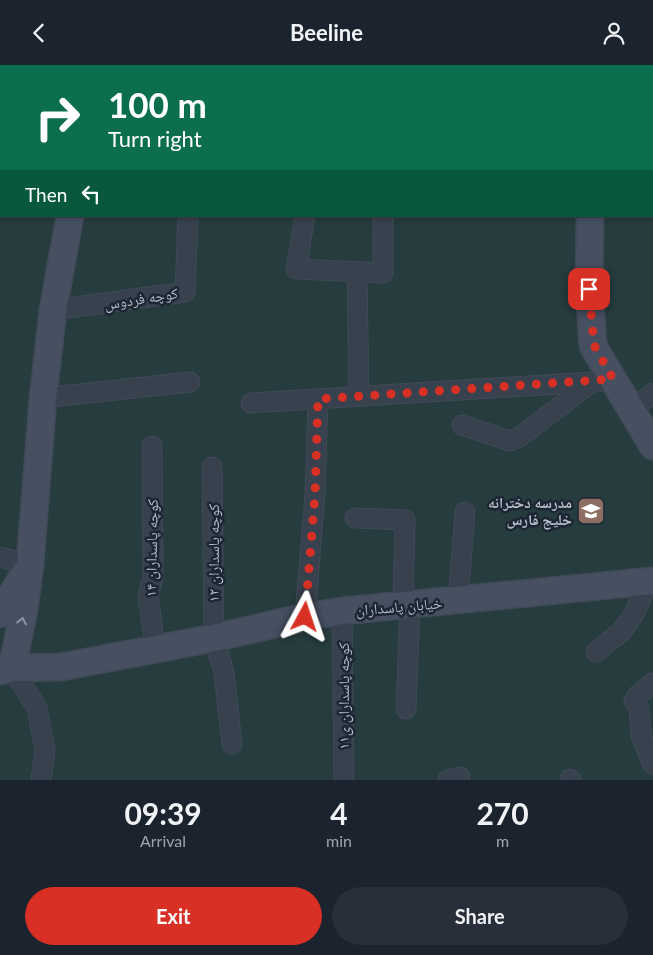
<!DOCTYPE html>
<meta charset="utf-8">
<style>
body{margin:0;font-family:Lato,"Noto Naskh Arabic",sans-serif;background:#282f3a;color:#f1f3f6;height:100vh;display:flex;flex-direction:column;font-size:19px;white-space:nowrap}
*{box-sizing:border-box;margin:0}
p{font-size:16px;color:#a0a4aa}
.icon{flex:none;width:28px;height:28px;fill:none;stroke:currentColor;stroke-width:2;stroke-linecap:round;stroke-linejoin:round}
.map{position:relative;height:715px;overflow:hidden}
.side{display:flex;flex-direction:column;background:#1b232e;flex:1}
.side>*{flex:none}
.hud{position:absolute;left:0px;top:0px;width:654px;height:152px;box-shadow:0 2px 8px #0003,0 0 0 1px #39404a;background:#0b6e4f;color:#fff;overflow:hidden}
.pin{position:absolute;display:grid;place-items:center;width:42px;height:42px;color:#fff;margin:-21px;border-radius:10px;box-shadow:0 2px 8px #0006}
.me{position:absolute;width:55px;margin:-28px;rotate:5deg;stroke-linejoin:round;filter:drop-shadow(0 0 4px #0008)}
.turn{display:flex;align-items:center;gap:18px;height:105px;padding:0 25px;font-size:22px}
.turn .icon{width:65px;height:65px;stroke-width:2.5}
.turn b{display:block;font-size:35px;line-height:42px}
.then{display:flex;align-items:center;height:48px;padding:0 25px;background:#0003;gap:10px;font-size:19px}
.eta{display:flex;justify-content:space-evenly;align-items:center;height:85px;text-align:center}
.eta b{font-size:30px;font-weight:700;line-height:35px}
.action{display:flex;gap:10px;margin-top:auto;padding:10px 25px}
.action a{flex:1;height:58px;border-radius:30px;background:#d93025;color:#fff;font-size:20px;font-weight:700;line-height:58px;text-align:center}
.action a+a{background:#282f3a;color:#f1f3f6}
header{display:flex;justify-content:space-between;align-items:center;height:65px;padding:0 25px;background:#1b232e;font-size:22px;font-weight:700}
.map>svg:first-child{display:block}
.green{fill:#263c3f;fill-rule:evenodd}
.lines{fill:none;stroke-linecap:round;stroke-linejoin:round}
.street-casing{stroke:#414a57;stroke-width:21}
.secondary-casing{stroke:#414a57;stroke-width:29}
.street{stroke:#38414e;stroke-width:19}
.secondary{stroke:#465061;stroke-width:26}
.oneway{stroke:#8e96a5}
.route{stroke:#d93025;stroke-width:9;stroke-dasharray:0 16.2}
.labels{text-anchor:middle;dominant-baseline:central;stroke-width:5;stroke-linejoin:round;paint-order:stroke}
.street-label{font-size:15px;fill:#b4bcc9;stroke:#1d2633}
.poi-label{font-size:15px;font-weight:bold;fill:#b4bcc9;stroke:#1d2633;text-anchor:end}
</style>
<header><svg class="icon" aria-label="back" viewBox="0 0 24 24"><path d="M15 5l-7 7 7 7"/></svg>Beeline<svg class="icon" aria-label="person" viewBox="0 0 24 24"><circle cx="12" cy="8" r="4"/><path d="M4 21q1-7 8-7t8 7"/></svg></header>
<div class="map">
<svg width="653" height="715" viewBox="0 0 653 715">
<rect width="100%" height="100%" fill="#242f3e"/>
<path class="green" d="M0 0H653V715H0ZM1 1H652V151H1Z"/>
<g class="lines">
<g class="street-casing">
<g id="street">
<polyline points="562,0 563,1"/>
<polyline points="18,1 18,0"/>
<polyline points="652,37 653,37"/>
<polyline points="0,44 1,41"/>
<polyline points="652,115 653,115"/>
<polyline points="305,151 296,204 383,208 383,151"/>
<polyline points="357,207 359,331"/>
<polyline points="53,245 185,227 188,151"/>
<polyline points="43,333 190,317"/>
<polyline points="251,338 592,317 613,314"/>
<polyline points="631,345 653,328"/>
<polyline points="462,360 510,376 518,373 592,317"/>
<polyline points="152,381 153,512 148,531 153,567 153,585"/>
<polyline points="212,402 214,573 224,608 232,679"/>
<polyline points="355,453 405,455 403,541"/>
<polyline points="0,492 30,500"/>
<polyline points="458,535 465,447"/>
<polyline points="342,546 344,715"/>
<polyline points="305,552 315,430 318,334"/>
<polyline points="596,587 621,567 634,549 648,517"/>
<polyline points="12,603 37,643 45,685 41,715"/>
<polyline points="653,618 638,630 634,636 639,644 641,671 653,699"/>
<polyline points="406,644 410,540"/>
<polyline points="570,714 571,715"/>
<polyline points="448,715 460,712"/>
</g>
</g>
<g class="secondary-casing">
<g id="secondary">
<polyline points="247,0 250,1"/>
<polyline points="145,1 146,0"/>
<polyline points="590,151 589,224 593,281 653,381"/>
<polyline points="0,549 25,508"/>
<polyline points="12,603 24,545 30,500 43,333 53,245 70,151"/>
<polyline points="0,606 12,603 61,602 214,573 305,552 342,546 653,516"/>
</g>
</g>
<use href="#street" class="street"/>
<use href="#secondary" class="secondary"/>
</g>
<defs><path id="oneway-chevron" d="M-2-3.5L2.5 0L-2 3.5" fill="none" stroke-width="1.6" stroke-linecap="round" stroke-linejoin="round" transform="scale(1.25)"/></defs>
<use class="oneway" href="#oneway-chevron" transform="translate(22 556) rotate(-79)"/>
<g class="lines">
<polyline class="route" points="305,552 315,430 318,334 613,314 594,280 589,224"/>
</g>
<defs>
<g id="school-square" transform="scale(1.4375)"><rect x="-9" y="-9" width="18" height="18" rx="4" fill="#8d6e63" stroke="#1d2633"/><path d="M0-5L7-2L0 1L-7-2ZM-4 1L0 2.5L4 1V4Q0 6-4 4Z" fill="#fff"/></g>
</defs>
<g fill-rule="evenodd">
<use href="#school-square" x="591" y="446"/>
</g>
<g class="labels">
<g class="street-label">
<text transform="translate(141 233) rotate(-9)">کوچه فردوس</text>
<text transform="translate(151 483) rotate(-89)">کوچه پاسداران ۱۴</text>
<text transform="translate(213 488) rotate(-90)">کوچه پاسداران ۱۲</text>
<text transform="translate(399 541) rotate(-5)">خیابان پاسداران</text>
<text transform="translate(343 631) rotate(-90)">کوچه پاسداران ی۱۱</text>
</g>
<g class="poi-label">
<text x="572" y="437">مدرسه دخترانه<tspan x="572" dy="17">خلیج فارس</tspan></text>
</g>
</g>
</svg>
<div class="pin" style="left:589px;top:224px;background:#d93025"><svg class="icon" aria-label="arrive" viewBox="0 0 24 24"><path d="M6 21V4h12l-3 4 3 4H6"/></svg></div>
<svg class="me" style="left:305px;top:552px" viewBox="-20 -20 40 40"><path d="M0-17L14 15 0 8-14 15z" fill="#d93025" stroke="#fff" stroke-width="4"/></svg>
<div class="hud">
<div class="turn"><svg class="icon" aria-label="right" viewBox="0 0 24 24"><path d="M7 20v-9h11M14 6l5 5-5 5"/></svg><div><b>100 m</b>Turn right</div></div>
<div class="then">Then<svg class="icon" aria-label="left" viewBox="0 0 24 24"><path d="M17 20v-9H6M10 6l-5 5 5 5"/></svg></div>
</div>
</div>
<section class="side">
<div class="eta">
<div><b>09:39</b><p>Arrival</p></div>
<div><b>4</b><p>min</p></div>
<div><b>270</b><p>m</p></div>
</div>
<div class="action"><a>Exit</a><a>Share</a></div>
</section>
